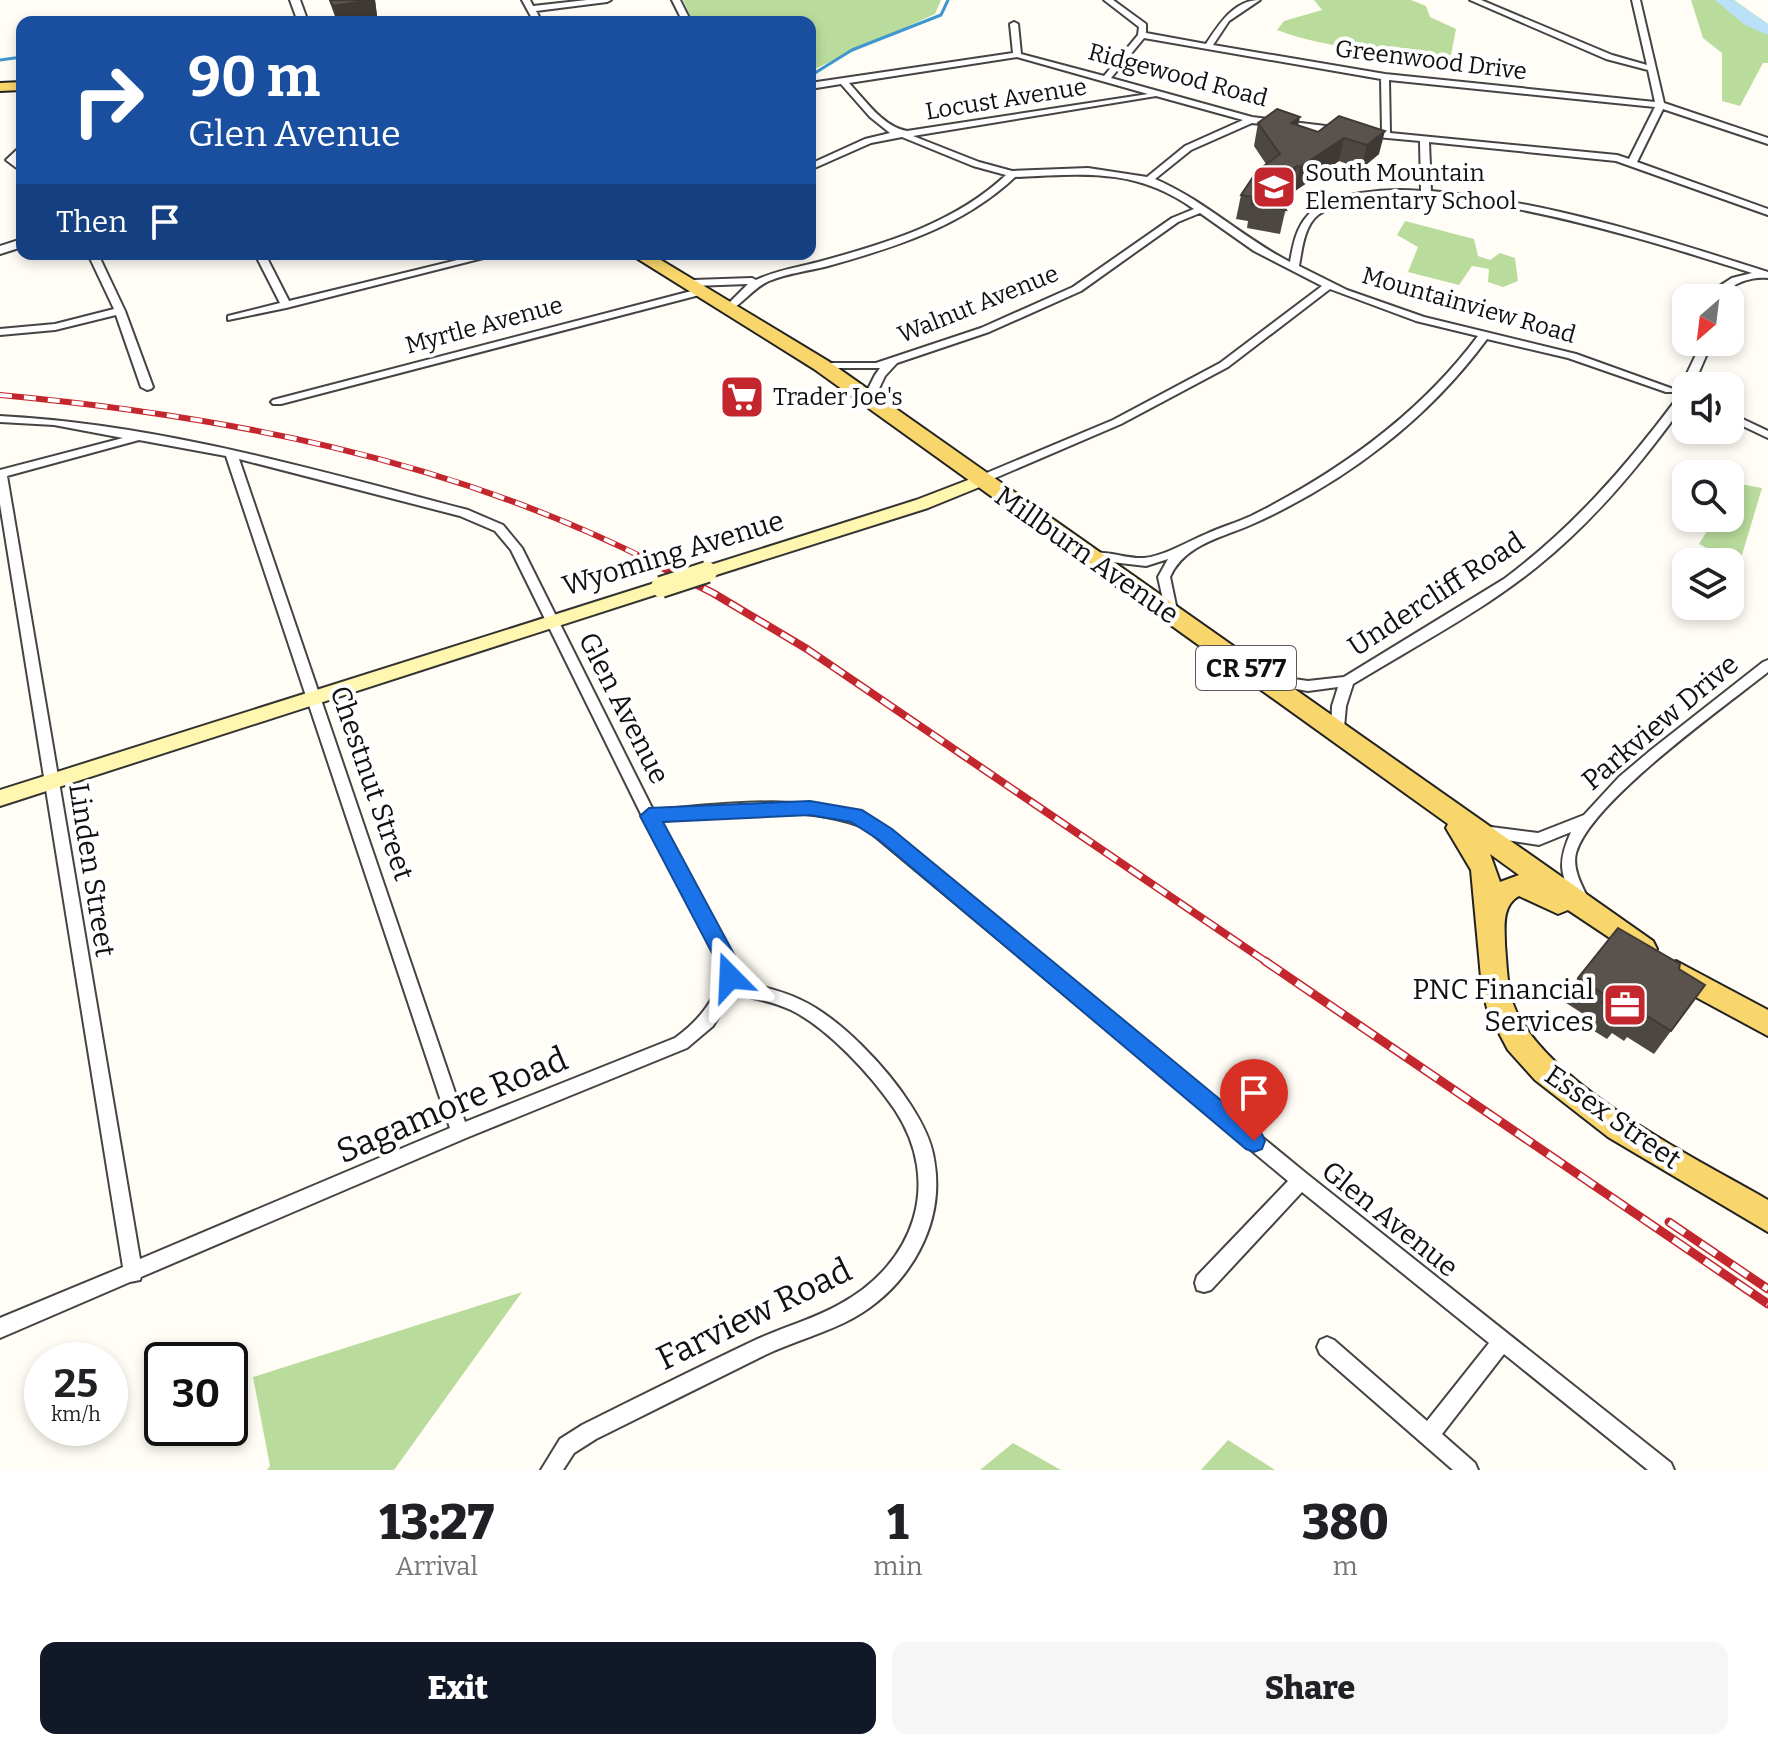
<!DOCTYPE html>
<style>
body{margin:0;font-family:Bitter,serif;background:#f6f6f6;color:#202124;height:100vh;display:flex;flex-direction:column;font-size:30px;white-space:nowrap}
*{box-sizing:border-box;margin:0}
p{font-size:26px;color:#757577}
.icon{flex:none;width:44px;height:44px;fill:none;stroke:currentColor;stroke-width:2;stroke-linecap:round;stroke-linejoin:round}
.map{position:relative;height:1470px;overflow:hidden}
.drawer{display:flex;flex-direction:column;background:#fff;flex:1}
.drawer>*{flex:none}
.hud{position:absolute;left:16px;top:16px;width:800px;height:244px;border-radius:16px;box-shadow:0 4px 12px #0003;background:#1a4fa0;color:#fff;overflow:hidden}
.needle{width:52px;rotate:208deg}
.controls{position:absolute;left:1672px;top:284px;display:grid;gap:16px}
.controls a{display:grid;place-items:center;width:72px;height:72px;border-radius:16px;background:#fff;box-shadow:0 4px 12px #0003;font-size:40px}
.speed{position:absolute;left:24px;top:1342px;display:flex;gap:16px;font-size:40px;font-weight:700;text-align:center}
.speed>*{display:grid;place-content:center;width:104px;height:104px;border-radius:50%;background:#fff;box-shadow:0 4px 12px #0003;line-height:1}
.speed small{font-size:20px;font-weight:400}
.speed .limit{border:4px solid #111;border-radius:12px;background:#fff;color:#111}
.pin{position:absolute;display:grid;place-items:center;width:68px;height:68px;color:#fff;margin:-82px -34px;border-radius:50% 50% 50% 0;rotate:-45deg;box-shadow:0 0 8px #0007}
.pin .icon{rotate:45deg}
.me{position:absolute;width:88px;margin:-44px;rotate:339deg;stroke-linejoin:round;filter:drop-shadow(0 0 6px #0008)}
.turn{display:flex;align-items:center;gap:28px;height:168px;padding:0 40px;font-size:36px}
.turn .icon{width:104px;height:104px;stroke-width:2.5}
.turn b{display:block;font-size:56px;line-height:68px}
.then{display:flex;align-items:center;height:76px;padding:0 40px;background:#0003;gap:16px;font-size:30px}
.eta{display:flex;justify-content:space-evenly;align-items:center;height:136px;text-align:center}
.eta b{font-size:48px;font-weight:800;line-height:56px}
.primary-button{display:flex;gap:16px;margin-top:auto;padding:16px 40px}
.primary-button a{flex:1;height:92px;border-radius:16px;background:#111827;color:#fff;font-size:32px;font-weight:800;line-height:92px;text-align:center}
.primary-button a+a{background:#f6f6f6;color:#202124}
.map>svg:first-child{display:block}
.forest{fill:#b9dc9c}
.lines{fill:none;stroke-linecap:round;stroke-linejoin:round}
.stream{stroke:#3f96cf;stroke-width:3}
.river{fill:#b9e0f7;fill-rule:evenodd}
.minor-casing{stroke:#444;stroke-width:4}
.tertiary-casing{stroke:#444;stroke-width:4}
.secondary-casing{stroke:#333;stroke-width:4}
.primary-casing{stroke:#222;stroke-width:4}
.minor{fill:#fff;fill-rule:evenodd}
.tertiary{fill:#fff;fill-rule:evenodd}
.secondary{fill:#fff6b0;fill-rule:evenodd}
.primary{fill:#f9d66b;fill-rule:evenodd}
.rail-far2-casing{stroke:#c4262e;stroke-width:6}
.rail-far1-casing{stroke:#c4262e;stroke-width:8}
.rail-casing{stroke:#c4262e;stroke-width:9}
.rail-far2{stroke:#fff;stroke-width:4;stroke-dasharray:12;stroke-linecap:butt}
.rail-far1{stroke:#fff;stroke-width:5;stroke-dasharray:15;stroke-linecap:butt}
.rail{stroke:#fff;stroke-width:6;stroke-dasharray:19;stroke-linecap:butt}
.secondary-bridge-casing{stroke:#333;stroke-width:24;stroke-linecap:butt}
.secondary-bridge{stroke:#fff6b0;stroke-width:20}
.wall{fill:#4d4742}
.shaded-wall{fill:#3f3936}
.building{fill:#5a524d;stroke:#3f3936;stroke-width:2}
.route{fill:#1a73e8;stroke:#114b97;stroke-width:2}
.labels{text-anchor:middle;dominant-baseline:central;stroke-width:8;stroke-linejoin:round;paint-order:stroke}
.far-street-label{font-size:24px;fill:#111;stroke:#fff}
.far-poi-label{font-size:24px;fill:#111;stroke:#fff;text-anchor:start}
.shield{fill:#fff;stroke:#585858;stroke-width:2}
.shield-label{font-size:26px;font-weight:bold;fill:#111}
.street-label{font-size:28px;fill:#111;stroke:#fff}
.poi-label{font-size:28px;fill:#111;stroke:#fff;text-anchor:end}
.near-street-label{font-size:34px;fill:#111;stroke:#fff}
</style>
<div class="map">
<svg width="1768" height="1470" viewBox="0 0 1768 1470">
<rect width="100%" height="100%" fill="#fffdf5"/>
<g class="forest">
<polygon points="683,0 941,0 935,14 810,71 810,22 693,22"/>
<path d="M1314 0H1411L1426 6 1430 17 1456 29 1451 55C1392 52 1333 51 1277 30L1284 21 1322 10Z"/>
<polygon points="1691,0 1734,0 1768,24 1768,63 1763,63 1740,106 1722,101 1722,53 1703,38"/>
<polygon points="1405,221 1474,239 1478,256 1490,260 1500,253 1515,258 1518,281 1503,287 1488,282 1489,269 1472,266 1459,285 1408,272 1418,247 1397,235"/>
<polygon points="1735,483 1762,488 1739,565 1699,544 1715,518 1730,518 1730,492"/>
<polygon points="522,1292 394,1470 267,1470 270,1466 253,1377"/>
<polygon points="1228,1440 1275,1470 1201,1470"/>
<polygon points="1013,1443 1061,1470 980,1470"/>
</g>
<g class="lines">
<g class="stream">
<polyline points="0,60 22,57"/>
<polyline points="810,76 852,50 941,15 948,0"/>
</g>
<polygon class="river" points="1715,0 1733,0 1768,24 1768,35 1745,25"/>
<g class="minor-casing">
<g id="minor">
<polygon points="522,0 530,0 533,6 587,0 611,0 607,2 536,11 542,22 534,22"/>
<polygon points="672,0 680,0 691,22 683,22"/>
<path d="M1104 0H1113L1146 24V33L1206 44C1219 24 1234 0 1260 0L1229 21 1213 45 1385 74 1655 102 1648 70 1606 59 1470 0H1481L1612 55 1647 65 1632 0H1640L1664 103 1768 138V144L1663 109 1637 162 1768 209V215L1616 161 1429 142 1431 191C1546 201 1658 237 1768 272V278C1759 277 1747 279 1739 283 1730 287 1728 291 1718 291V287L1732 278 1752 273C1662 245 1397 157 1318 215 1304 226 1302 250 1299 266L1347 290 1424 317 1576 354 1676 390 1674 392H1666L1568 358 1487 339C1428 419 1347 481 1255 523 1225 537 1185 543 1170 577L1178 615 1177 618H1167L1158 577 1168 559 1146 566 1094 560 1088 556 1090 553C1107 550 1126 559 1144 558 1164 556 1187 542 1206 534 1221 527 1236 523 1251 516 1339 472 1419 415 1478 336L1416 321 1330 289 1228 367 1121 424 981 484 975 480 977 477 1113 420 1220 363 1322 286 1254 251 1200 213 1178 222 1081 291 989 332 897 363 885 376 873 401 869 402 863 399 875 375 880 368H821L817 367V363H876L981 328 1073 287 1172 218 1194 209C1135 167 1083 174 1015 177 963 226 896 247 828 266 809 271 788 273 769 281 753 288 744 303 730 310L725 307 748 284 693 286 688 283 693 280 752 278 756 280C777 270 800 267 822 261 887 243 955 223 1006 175L973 166 902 137 871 143 810 170V164L865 139 890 133 870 117 841 84 810 89V83L1013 53 1010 24 1014 22 1018 24 1021 54 1104 76 1138 35 1139 27ZM1144 38 1381 79 1382 132 1366 130 1362 133 1366 136 1420 141 1421 191C1391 188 1329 191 1308 215 1296 228 1293 245 1290 262 1243 238 1204 200 1155 179L1191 150 1252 123 1342 134 1346 131 1342 128 1252 117 1111 78ZM1017 57 1148 94 907 131C883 127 865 100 849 83ZM1389 80 1655 107 1629 159 1617 155 1390 133ZM1156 96 1243 120 1185 146 1147 177 1088 168 1012 171 979 162 913 136Z"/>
<polygon points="22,145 22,153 16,160 22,164 22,172 6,160"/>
<polygon points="88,254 98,254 125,311 153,387 151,389 147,390 141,387 116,315 55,330 0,335 0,329 55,324 114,309"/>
<polygon points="255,254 265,254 289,301 482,254 499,254 286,308 228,320 228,316 280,303"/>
<polygon points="703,288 708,291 707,293 281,404 273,404 271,402 273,400"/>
<polygon points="1702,342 1712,342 1693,386 1683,388 1681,386"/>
<path d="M1679 400 1685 403C1642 463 1595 520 1538 566 1481 612 1415 646 1353 684L1346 706 1343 738H1333L1331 734 1332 706 1338 687 1308 691 1267 684 1265 681 1267 678 1272 676 1308 681 1344 677 1504 579C1571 529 1625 468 1675 401Z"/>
<polygon points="1730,413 1768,431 1768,438 1730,420"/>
<path d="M0 416C159 424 315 470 468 510L503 525 522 548 653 810C728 804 804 792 875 820L1307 1174 1671 1463 1674 1470H1648L1504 1354 1442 1434 1475 1463 1478 1470H1453L1320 1354 1317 1347 1320 1340 1327 1337 1334 1340 1427 1421 1489 1343 1302 1192 1211 1290 1204 1292 1197 1290 1195 1283 1197 1276 1288 1181 865 828C800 802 727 816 659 821L738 964 740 969 737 980C759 986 781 990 801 1000 840 1018 887 1068 910 1104 921 1121 931 1139 934 1159 946 1224 909 1286 855 1317 827 1333 794 1341 765 1355 708 1383 652 1411 596 1439L574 1453 563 1470H541L560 1439 582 1425C638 1397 694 1369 751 1342 780 1328 812 1320 840 1304 914 1264 943 1183 895 1110 872 1076 828 1028 791 1010 772 1001 752 998 733 993L713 1026 687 1048 466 1138 141 1277 140 1280 130 1282 0 1338V1318L123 1267 0 504V470L123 438 54 425 0 422ZM139 440 226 456 450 1128 140 1259 7 476ZM239 459 460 516 495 531 511 550 642 816 724 969C716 999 700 1020 675 1038L465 1122Z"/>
<path d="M1768 660V672C1724 707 1590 802 1576 853 1572 869 1582 886 1589 900L1586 904 1581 906 1576 904C1560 875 1557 863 1571 832L1539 845 1486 837 1484 833 1486 829 1491 827 1538 833 1584 815 1619 777 1651 750 1763 662Z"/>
</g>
</g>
<g class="tertiary-casing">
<g id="tertiary">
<polygon points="290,0 300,0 308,22 298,22"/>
<polygon points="22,239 22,247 0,254 0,246"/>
</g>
</g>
<g class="secondary-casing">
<g id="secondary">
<polygon points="981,475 987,476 987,484 928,508 713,576 707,578 698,572 701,568 916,500"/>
<polygon points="661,581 667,583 670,587 667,591 0,806 0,790"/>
</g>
</g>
<g class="primary-casing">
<g id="primary">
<polygon points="22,82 22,90 0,91 0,83"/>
<path d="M630 254H651L828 361 1653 941 1657 949 1653 957 1643 960 1568 910 1558 914 1519 896C1501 906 1505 928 1505 945 1507 967 1507 992 1516 1011 1554 1089 1694 1157 1768 1200V1232L1608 1137 1535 1080 1508 1050 1488 1012 1482 988 1471 870 1446 828 1448 824 814 369ZM1490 854 1519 875 1500 882Z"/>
<polygon points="1676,961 1768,1010 1768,1036 1666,981 1662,973 1666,965"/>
</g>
</g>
<use href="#minor" class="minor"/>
<use href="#tertiary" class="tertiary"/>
<use href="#secondary" class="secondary"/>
<use href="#primary" class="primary"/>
<g class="rail-far2-casing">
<path id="rail-far2" d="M0 395C227 416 449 459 654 563"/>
</g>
<g class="rail-far1-casing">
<polyline id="rail-far1" points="650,561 713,593 807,649 1268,963"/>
</g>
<g class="rail-casing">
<g id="rail">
<polyline points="1265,961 1768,1304"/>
<polyline points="1669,1222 1768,1289"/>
</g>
</g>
<use href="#rail-far2" class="rail-far2"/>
<use href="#rail-far1" class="rail-far1"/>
<use href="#rail" class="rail"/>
<g class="secondary-bridge-casing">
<polyline id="secondary-bridge" points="661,587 707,572"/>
</g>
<use href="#secondary-bridge" class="secondary-bridge"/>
</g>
<g class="wall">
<polygon points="329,0 375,0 377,16 337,22"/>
<polygon points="1339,116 1379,154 1361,169 1339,161 1295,191 1291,189 1287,193 1289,194 1280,234 1247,228 1248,221 1236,219 1241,195 1266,164 1254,146 1258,123 1298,125 1318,132"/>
<polygon points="1679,969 1705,985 1654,1054 1627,1037 1624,1041 1612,1033 1607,1039 1586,1026 1591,1019 1563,1001 1578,978"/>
</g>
<g class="shaded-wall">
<polygon points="370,0 375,0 377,16 337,22 333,6"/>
<polygon points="1300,117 1295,140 1291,123"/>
<polygon points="1385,131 1379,154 1361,169 1367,145"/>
<polygon points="1344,138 1339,161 1295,191 1300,167"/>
<polygon points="1297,166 1291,189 1282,197 1280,191 1287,173"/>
<polygon points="1289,194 1284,218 1286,210 1281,201"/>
</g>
<g class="building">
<polygon points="330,0 370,0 333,6"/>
<polygon points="1277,109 1300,117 1291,123 1318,132 1339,116 1385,131 1367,145 1344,138 1300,167 1297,166 1287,173 1280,191 1289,194 1281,201 1286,210 1252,204 1253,197 1241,195 1257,171 1280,154 1258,123"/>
<polygon points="1618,928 1680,964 1679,969 1705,985 1671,1031 1644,1014 1641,1018 1628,1009 1623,1016 1602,1003 1607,996 1578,978"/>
</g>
<polygon class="route" points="810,801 862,810 892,829 1262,1134 1265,1141 1262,1149 1254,1152 1246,1149 879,840 851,822 810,815 663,822 742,969 738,984 723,984 721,970 640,816 649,808"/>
<defs>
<g id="school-square" transform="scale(2.3)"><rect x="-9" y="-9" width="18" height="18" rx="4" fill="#c4262e" stroke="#fff"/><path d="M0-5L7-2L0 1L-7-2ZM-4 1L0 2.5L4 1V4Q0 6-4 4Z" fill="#fff"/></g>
<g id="supermarket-square" transform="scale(2.3)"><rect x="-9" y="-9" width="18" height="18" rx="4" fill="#c4262e" stroke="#fff"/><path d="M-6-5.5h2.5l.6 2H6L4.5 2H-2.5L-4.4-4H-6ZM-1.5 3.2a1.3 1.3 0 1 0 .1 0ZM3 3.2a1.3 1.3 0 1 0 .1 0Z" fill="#fff"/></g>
<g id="office-square" transform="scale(2.3)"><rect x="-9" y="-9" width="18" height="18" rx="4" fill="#c4262e" stroke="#fff"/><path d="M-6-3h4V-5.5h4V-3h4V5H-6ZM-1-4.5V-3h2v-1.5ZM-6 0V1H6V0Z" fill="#fff"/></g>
</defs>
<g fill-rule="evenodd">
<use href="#school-square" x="1274" y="187"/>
<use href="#supermarket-square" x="742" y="397"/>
<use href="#office-square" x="1625" y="1005"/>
</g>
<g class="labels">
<g class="far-street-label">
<text transform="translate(1431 60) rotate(7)">Greenwood Drive</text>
<text transform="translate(1178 75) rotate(15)">Ridgewood Road</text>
<text transform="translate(1006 99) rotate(-9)">Locust Avenue</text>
<text transform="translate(978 304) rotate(-22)">Walnut Avenue</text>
<text transform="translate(1469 305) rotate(16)">Mountainview Road</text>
<text transform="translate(484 325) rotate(-15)">Myrtle Avenue</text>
</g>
<g class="far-poi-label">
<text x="1305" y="173">South Mountain<tspan x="1305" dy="28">Elementary School</tspan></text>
<text x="773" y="397">Trader Joe's</text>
</g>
<rect class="shield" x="1196" y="646" width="100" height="44" rx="6"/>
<g class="shield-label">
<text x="1246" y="668">CR 577</text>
</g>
<g class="street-label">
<text transform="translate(673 553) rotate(-17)">Wyoming Avenue</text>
<text transform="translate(1087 555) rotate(35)">Millburn Avenue</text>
<text transform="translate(1436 594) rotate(-33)">Undercliff Road</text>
<text transform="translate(624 708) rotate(63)">Glen Avenue</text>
<text transform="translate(1660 722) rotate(-40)">Parkview Drive</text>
<text transform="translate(372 783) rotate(71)">Chestnut Street</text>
<text transform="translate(92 870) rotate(81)">Linden Street</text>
<text transform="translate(1613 1117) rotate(35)">Essex Street</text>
<text transform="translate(1390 1219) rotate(39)">Glen Avenue</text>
</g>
<g class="poi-label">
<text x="1594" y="989">PNC Financial<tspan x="1594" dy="32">Services</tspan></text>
</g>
<g class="near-street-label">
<text transform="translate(452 1105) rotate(-23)">Sagamore Road</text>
<text transform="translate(754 1314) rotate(-26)">Farview Road</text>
</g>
</g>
</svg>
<div class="controls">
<a><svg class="needle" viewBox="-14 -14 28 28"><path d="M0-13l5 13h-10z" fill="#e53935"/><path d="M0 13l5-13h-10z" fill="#757577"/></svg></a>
<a><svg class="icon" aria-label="sound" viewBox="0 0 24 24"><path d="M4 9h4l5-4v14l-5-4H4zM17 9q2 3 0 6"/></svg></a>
<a><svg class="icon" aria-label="search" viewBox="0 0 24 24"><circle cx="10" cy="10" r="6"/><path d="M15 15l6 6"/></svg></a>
<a><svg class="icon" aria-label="layers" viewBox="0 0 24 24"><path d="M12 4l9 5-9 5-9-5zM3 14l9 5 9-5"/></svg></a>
</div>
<div class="speed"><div>25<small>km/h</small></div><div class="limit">30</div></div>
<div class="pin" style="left:1254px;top:1141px;background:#d93025"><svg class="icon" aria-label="arrive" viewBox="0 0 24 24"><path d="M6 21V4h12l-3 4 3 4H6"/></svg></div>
<svg class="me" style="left:730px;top:977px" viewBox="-20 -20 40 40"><path d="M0-17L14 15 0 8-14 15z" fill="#1a73e8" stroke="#fff" stroke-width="4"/></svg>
<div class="hud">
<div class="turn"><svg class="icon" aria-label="right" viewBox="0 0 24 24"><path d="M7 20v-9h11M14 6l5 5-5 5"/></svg><div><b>90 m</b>Glen Avenue</div></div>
<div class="then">Then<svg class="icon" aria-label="arrive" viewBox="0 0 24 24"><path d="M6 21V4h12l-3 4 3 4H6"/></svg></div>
</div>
</div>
<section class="drawer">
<div class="eta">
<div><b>13:27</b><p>Arrival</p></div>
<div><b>1</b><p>min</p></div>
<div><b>380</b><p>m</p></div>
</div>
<div class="primary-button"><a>Exit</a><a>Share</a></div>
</section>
